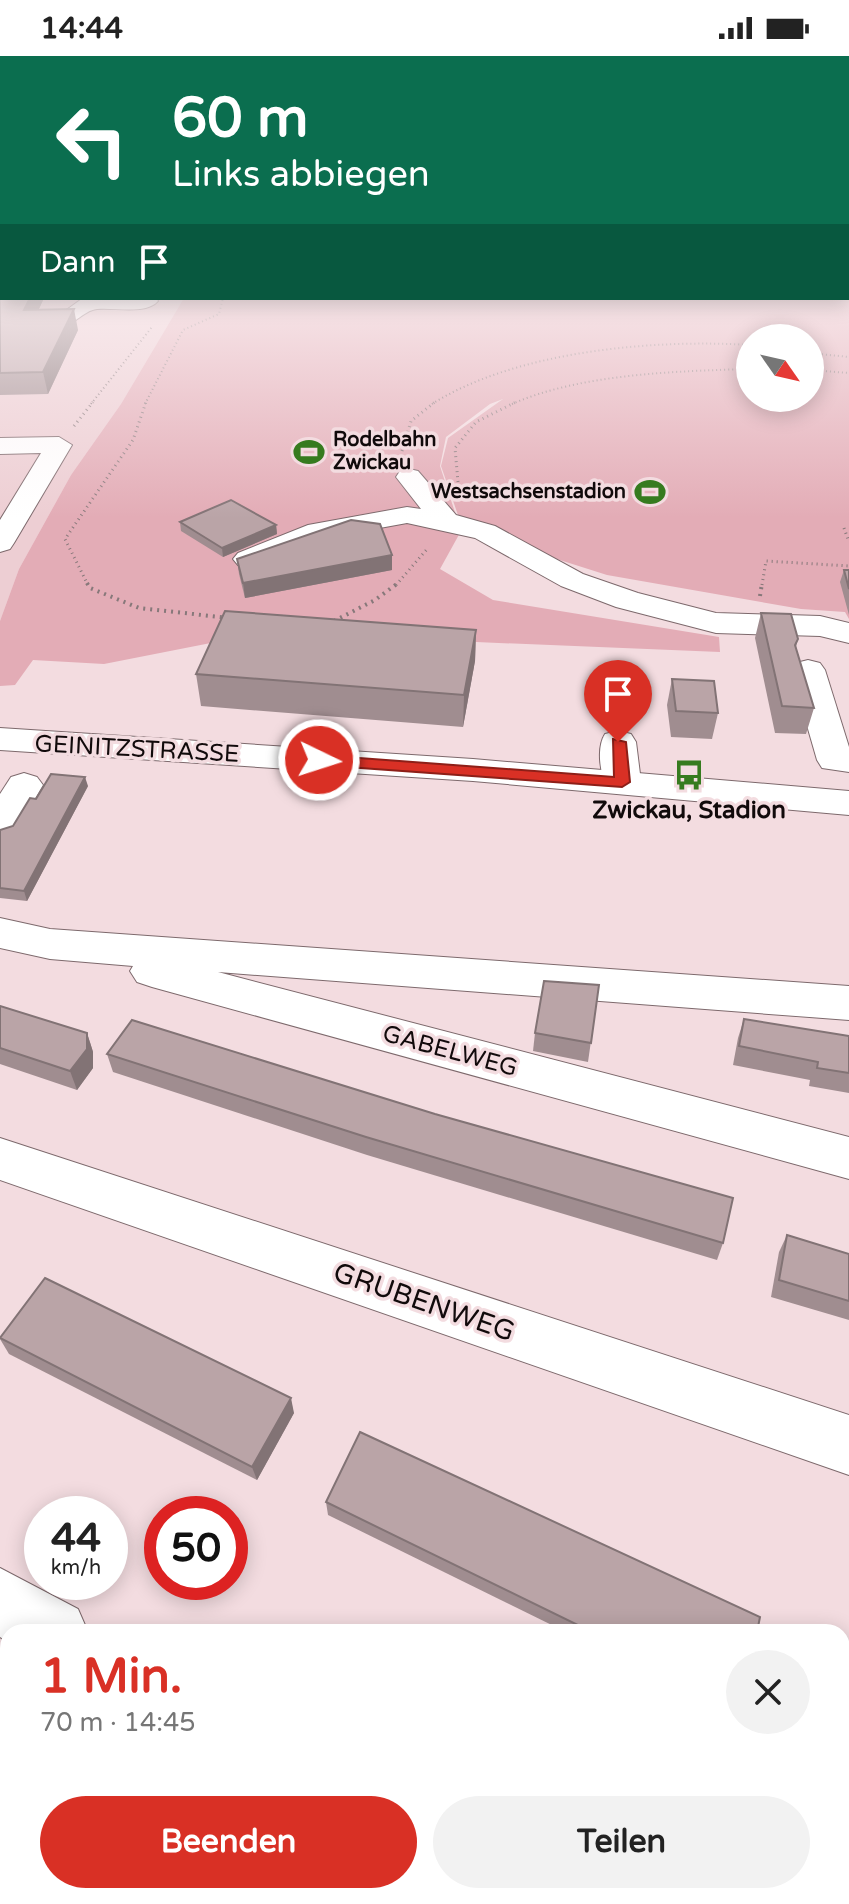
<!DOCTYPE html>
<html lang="de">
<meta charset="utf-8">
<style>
body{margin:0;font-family:"Varela Round",sans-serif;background:#f2f2f2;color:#222;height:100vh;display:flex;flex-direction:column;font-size:30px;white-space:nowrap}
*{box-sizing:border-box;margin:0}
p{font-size:26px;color:#767676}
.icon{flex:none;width:44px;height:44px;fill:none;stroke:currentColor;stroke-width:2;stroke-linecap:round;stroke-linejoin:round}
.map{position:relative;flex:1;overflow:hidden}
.drawer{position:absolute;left:0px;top:1568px;width:850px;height:280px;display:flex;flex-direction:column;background:#fff;border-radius:24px 24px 0 0;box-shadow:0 4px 20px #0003}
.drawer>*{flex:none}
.banner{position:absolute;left:0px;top:0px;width:850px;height:244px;box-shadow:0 4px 20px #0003;background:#0b6e4f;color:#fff;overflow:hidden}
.needle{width:52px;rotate:124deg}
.controls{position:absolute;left:736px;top:268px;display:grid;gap:16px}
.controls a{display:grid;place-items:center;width:88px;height:88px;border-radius:50%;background:#fff;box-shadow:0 4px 20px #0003;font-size:40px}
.speed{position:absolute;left:24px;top:1440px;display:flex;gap:16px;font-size:40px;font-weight:700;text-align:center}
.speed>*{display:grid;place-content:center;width:104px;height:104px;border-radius:50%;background:#fff;box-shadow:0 4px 20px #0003;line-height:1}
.speed small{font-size:20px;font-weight:400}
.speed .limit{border:12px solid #d22;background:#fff;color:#111}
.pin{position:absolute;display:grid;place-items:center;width:68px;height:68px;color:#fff;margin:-82px -34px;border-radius:50% 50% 50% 0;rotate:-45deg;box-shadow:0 0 8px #0007}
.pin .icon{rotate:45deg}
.me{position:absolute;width:88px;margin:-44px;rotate:94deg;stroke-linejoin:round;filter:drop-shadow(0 0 6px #0008)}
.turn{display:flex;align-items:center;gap:28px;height:168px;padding:0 40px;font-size:36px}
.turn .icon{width:104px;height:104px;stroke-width:2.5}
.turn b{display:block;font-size:56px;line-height:68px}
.then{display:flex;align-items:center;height:76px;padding:0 40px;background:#0003;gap:16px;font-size:30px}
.round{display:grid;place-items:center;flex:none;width:84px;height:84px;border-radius:42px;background:#f2f2f2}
.headline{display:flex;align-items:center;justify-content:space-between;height:136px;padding:0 40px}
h1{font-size:48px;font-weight:700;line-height:60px;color:#d93025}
.primary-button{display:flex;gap:16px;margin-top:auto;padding:16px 40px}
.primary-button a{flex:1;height:92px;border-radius:48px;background:#d93025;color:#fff;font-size:32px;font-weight:700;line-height:92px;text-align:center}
.primary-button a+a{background:#f2f2f2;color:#222}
.status{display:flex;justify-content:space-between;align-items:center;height:56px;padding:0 40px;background:#fff;direction:ltr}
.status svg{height:22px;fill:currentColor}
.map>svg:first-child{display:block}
.built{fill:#edced3}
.green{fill:#e3acb6;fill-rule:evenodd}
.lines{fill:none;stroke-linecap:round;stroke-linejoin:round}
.minor-casing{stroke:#7d696c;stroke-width:2}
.major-casing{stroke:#7d696c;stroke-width:2}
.path-far2{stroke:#87787a;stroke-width:2;stroke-dasharray:1 3;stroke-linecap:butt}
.path-far1{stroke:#87787a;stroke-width:3;stroke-dasharray:1 4;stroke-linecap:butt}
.path{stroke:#87787a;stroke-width:4;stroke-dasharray:2 5;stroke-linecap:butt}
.minor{fill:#fff;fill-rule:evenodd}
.major{fill:#fff;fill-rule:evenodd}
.wall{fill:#a08d90}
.shaded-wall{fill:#827375}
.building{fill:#baa4a7;stroke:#827375;stroke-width:2}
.route{fill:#d93025;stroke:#8d1f18;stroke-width:2}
.labels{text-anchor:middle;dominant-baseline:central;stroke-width:7;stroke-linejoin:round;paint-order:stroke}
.far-poi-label{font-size:20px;font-weight:bold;fill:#110a0b;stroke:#f3dce0;text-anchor:start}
.street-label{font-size:24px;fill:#110a0b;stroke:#f3dce0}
.poi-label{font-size:24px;font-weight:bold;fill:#110a0b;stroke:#f3dce0}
.near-street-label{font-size:28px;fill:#110a0b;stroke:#f3dce0}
</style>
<div class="status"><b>14:44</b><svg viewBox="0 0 49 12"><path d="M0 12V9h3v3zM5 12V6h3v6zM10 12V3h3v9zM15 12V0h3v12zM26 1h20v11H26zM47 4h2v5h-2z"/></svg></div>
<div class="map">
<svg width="849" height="1848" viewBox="0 0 849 1848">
<rect width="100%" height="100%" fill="#f3dce0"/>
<polygon class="built" points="0,206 2,242 184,242 121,348 71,419 19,513 0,565"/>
<path class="green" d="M849 203V563L845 556 801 553 607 519 544 499 459 462 441 410 448 382 503 343 490 348 446 381 440 410 461 475 440 513 493 544 719 581 720 596 476 586 426 597 226 584 104 608 33 604 15 629 0 630V565L19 513 71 419 121 348 184 242H848ZM750 282H810V342H750Z"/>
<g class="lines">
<g class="minor-casing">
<g id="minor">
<path d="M83 242H156L158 245C146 259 114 251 97 253 81 255 75 272 57 268L54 263Z"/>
<polygon points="59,381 72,389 14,487 10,493 0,496 0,464 41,397 0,398 0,382"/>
<polygon points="409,413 418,415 456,459 495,470 583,518 638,537 716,557 820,560 849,567 849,587 820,580 716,577 616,551 561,530 475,482 407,467 325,482 248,512 238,509 233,503 238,497 308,469 407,451 421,453 396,421 400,415"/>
<polygon points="808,604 820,607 825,614 849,691 849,716 822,712 817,704 791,614 796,607"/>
<path d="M618 675 631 678 636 686 641 726 635 734 622 738 609 734C600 721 596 692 605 678Z"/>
<polygon points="24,717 37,721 43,729 14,778 0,782 0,738 11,721"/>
<polygon points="0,862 50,873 849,930 849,964 218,916 849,1081 849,1123 152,931 137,926 130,915 133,910 50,903 0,892"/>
<polygon points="0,1082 849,1359 849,1419 0,1124"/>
<polygon points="0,1512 78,1553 88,1576 8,1576 8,1586 0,1581"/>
<polygon points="489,1840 577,1840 580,1848 493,1848"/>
</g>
</g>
<g class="major-casing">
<polygon id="major" points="0,672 473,703 849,735 849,759 473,725 0,694"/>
</g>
<g class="path-far2">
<polyline points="810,297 849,301"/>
<polyline points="810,314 849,317"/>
<polyline points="91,348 152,271"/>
<polyline points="145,348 183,274 219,258 223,242"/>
<path d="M432 348C516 295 653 283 750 289"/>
<path d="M512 348C580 318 676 315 750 313"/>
</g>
<g class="path-far1">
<polyline points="74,370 93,346"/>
<polyline points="402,395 411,365 435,346"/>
<polyline points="458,426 455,392 476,366 516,346"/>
<polyline points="844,472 849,486"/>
<polyline points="88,529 65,483 133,384 146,346"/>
<polyline points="396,529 428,492"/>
<polyline points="762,529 766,505 849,510"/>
</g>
<g class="path">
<polyline points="87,527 90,532 139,552 229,562"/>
<polyline points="760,540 762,527"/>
<polyline points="334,565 375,544 398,527"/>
</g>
<use href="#minor" class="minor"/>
<use href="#major" class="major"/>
</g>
<g class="wall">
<polygon points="0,203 2,242 44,242 38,254 78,274 48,338 0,339"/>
<polygon points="180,466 276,469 277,478 223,501 181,475"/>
<polygon points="237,503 392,514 245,542 239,518"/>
<polygon points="844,514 849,514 849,559 840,526"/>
<polygon points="761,557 798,583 796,591 814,652 806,678 775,677 755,582"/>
<polygon points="476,574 475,605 463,671 201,650 196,618"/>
<polygon points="672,623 718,657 712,683 671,681 667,649"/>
<polygon points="88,730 27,845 0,842 0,774 13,770 36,743"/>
<polygon points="599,929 588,1006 533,995 535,977"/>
<polygon points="0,950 87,977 93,996 93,1012 77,1034 0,1008"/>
<polygon points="744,963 849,980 849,1037 809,1030 810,1024 733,1009 738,982"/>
<polygon points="107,998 435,1058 723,1187 717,1204 367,1099 113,1016"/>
<polygon points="787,1179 849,1198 849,1264 771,1241 779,1196"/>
<polygon points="0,1281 294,1357 257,1424 9,1298 0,1283"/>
<polygon points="326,1446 757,1576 566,1576 328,1459"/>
<polygon points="842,1599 849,1602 849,1709 842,1705"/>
</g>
<g class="shaded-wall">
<polygon points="30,242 44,242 29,275 24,254"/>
<polygon points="74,253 78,274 48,338 43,316"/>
<polygon points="276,469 277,478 223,501 222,492"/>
<polygon points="392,499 392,514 245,542 243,527"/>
<polygon points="476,574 475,605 463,671 464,639"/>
<polygon points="85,721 88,730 27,845 24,835"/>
<polygon points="87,977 93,996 93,1012 77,1034 70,1015"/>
<polygon points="291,1342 294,1357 257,1424 252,1411"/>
<polygon points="0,1838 16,1848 8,1848 0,1843"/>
</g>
<g class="building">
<polygon points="0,203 2,203 2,242 30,242 24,254 74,253 43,316 0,317"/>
<polygon points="231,444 276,469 222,492 180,466"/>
<polygon points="351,464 380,468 392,499 243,527 237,503"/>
<polygon points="844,514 849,514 849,533"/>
<polygon points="225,555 476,574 464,639 196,618"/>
<polygon points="761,557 791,558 798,583 795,589 814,652 782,650"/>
<polygon points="672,623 714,625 718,657 676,655"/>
<polygon points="51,718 85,721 24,835 0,832 0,774 13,770 30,742 36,743"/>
<polygon points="544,925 599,929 591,987 535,977"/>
<polygon points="0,950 87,977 87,993 70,1015 0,992"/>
<polygon points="744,963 849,980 849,1017 817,1012 818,1006 739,990"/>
<polygon points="132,964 435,1058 733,1142 723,1187 366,1081 107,998"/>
<polygon points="787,1179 849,1198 849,1245 779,1224"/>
<polygon points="45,1222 291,1342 252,1411 0,1282"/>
<polygon points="360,1376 760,1561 757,1576 592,1576 326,1446"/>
<polygon points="842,1599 849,1602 849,1695 842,1692"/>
<polygon points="0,1843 8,1848 0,1848"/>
</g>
<linearGradient id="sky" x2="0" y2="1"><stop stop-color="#afaed4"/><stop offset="0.44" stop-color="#faeff1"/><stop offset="1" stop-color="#faeff1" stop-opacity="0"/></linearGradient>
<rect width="849" height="462" fill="url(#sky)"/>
<polygon class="route" points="613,683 626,686 630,726 622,731 319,709 311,704 319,699 614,721"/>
<defs>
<g id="stadium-bare" transform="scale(2.4)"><path d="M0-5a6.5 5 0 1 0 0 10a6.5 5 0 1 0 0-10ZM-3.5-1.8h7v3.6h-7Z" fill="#367b1f" stroke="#f3dce0" stroke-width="2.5" paint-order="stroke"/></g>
<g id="bus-bare" transform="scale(2.4)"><path d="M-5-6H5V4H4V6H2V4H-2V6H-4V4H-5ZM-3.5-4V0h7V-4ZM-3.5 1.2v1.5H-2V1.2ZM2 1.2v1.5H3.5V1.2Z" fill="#367b1f" stroke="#f3dce0" stroke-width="2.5" paint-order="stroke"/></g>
</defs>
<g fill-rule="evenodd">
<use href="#stadium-bare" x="309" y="396"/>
<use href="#stadium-bare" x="650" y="436"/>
<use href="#bus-bare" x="689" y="719"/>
</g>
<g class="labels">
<g class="far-poi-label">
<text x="333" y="384">Rodelbahn<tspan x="333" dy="23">Zwickau</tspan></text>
<text x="626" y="436" text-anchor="end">Westsachsenstadion</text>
</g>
<g class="street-label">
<text transform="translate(137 693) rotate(3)">GEINITZSTRASSE</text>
<text transform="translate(450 995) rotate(15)">GABELWEG</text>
</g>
<g class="poi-label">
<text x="689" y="754">Zwickau, Stadion</text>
</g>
<g class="near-street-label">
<text transform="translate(424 1246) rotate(19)">GRUBENWEG</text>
</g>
</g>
</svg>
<div class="controls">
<a><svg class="needle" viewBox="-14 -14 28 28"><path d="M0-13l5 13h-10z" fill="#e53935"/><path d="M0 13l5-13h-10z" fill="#767676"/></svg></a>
</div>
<div class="speed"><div>44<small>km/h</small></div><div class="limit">50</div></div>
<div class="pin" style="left:618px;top:686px;background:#d93025"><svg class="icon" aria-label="arrive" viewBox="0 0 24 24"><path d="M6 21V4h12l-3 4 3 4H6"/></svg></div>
<svg class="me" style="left:319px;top:704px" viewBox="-20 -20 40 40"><circle r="17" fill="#d93025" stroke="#fff" stroke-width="3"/><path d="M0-11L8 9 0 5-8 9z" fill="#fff"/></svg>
<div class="banner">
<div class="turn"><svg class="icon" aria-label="left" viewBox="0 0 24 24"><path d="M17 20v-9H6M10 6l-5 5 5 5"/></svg><div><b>60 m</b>Links abbiegen</div></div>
<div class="then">Dann<svg class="icon" aria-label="arrive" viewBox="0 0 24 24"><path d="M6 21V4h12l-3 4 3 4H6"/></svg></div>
</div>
<section class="drawer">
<div class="headline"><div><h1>1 Min.</h1><p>70 m · 14:45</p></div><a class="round"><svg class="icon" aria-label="close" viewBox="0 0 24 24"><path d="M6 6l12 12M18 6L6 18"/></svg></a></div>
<div class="primary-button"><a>Beenden</a><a>Teilen</a></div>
</section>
</div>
